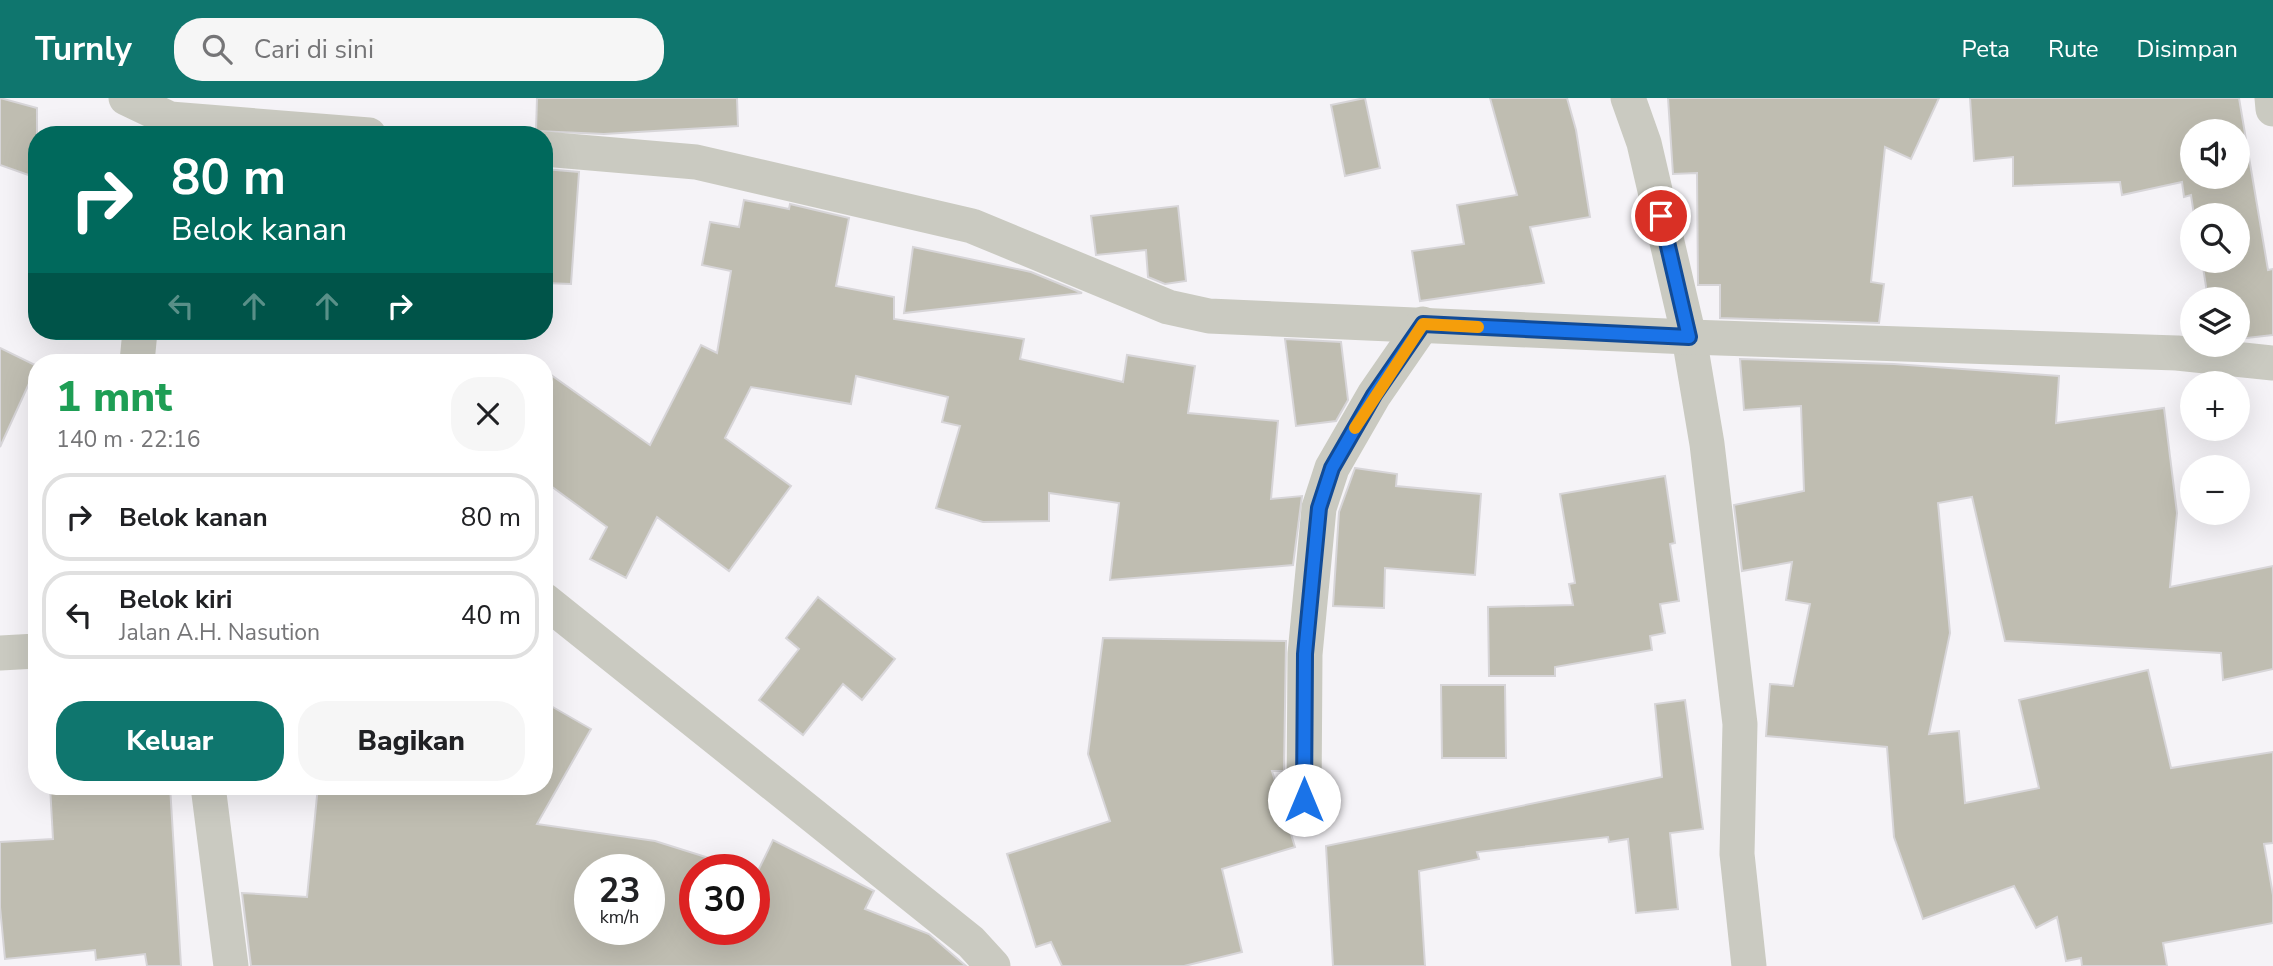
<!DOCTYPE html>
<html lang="id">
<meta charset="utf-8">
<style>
body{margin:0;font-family:"Nunito Sans",sans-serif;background:#f6f6f6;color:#202124;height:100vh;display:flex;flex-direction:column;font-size:26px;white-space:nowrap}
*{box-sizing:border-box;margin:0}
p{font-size:23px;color:#757577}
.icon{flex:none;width:38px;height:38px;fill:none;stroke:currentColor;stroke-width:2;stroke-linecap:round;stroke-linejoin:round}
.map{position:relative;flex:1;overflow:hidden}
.panel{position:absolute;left:28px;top:256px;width:525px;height:441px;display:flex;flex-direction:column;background:#fff;border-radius:28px;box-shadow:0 7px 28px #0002}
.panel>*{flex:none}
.banner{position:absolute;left:28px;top:28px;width:525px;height:214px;border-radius:28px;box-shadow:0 7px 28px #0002;background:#00695c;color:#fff;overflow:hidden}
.controls{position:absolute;left:2180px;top:21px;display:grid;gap:14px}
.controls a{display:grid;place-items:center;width:70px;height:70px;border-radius:50%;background:#fff;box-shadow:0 7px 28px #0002;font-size:35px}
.speed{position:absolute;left:574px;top:756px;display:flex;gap:14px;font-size:35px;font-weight:700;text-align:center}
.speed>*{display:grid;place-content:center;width:91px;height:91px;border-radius:50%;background:#fff;box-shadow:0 7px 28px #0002;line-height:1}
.speed small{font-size:18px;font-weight:400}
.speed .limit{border:10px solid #d22;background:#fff;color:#111}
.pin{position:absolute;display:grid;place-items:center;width:60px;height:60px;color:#fff;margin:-30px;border:4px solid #fff;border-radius:50%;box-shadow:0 2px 7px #0007}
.me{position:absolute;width:77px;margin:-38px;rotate:0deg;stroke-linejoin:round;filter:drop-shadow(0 0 5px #0008)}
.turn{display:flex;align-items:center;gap:24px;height:147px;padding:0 28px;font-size:32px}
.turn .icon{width:91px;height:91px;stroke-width:2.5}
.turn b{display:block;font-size:49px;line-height:60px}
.lanes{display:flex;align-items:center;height:66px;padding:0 28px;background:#0003;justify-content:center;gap:35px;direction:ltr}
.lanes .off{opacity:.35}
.round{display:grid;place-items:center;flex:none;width:74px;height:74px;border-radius:28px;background:#f6f6f6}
.summary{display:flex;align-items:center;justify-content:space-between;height:119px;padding:0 28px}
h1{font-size:42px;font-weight:800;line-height:52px;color:#1e9e55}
.cta{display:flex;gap:14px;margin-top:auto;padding:14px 28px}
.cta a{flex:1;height:80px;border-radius:28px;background:#0f766e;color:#fff;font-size:28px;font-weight:800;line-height:80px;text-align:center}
.cta a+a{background:#f6f6f6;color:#202124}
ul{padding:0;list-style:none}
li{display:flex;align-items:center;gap:21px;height:88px;margin:0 14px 10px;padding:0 14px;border:4px solid #e0e0e0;border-radius:28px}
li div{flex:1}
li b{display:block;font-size:26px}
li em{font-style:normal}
header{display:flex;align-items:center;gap:42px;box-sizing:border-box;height:98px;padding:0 35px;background:#0f766e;color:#fff}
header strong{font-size:33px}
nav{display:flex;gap:38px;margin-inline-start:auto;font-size:24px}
.search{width:490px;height:63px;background:#f6f6f6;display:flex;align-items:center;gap:18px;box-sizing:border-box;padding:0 24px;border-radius:28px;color:#757577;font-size:26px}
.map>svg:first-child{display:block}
.building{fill:#bfbdb1;stroke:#d7d5d8;stroke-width:2;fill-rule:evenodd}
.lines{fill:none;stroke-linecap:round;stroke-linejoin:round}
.minor{stroke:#cacac1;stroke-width:35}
.route-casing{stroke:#114b97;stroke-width:18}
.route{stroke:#1a73e8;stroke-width:12}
.slow{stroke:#f59e0b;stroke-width:12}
</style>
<header>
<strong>Turnly</strong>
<div class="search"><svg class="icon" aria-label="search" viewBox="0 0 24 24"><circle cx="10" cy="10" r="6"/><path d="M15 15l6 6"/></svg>Cari di sini</div>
<nav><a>Peta</a><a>Rute</a><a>Disimpan</a></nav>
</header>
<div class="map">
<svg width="2273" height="868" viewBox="0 0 2273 868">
<rect width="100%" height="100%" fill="#f5f3f7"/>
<g class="building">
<polygon points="0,0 37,10 37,80 0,67"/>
<polygon points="537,0 737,0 738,28 604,36 536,33"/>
<polygon points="1365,0 1380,70 1345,78 1331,7"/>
<polygon points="1490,0 1567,0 1576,32 1590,119 1530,129 1544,185 1420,203 1412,153 1464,146 1457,107 1517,97"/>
<polygon points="1668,0 1939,0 1911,61 1885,49 1871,184 1884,186 1879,225 1720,220 1720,187 1698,187 1697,75 1673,76"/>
<path d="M1970 0H2239L2268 172 2273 171V237L2238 241V201H2208L2202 163H2238V117H2194L2191 97 2184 99 2182 84 2122 97 2120 84 2013 88V59L1974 63ZM2193 33H2238V79H2193Z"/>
<polygon points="544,71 579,74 571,186 544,185"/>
<polygon points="744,102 789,111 790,106 849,120 836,188 894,199 894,221 1024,241 1020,261 1123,284 1127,257 1195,268 1188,315 1278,323 1271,401 1302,398 1293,467 1110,482 1119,405 1049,395 1049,423 983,424 936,410 960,328 942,324 948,299 856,278 851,306 751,289 725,340 791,388 729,473 657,419 626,480 590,461 607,429 544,383 544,272 650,347 701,247 717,255 731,173 702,167 710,124 739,129"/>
<polygon points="1178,108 1186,183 1165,186 1148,179 1146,152 1096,157 1091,118"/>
<polygon points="913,149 1031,174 1082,195 904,215"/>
<polygon points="1285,241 1341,244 1348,302 1336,323 1296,328"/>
<polygon points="0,250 37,268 0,349"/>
<polygon points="1740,261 1894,266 2059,278 2056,325 2164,310 2177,415 2170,489 2273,468 2273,571 2223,582 2221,555 2005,543 1972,399 1938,405 1950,535 1929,636 1959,633 1965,705 2039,690 2019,602 2148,572 2171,670 2273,654 2273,745 2264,746 2273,797 2273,825 2163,845 2167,868 2082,868 2081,860 2066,863 2057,819 2036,830 2014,788 1923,821 1894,739 1887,649 1766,638 1770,586 1793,588 1810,506 1786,502 1792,464 1742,473 1734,407 1804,393 1801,308 1744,312"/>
<polygon points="1355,370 1397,376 1396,388 1481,396 1475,477 1385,470 1384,510 1333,508 1339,414"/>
<polygon points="1665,378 1675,445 1670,446 1679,503 1660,506 1665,535 1650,538 1652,552 1555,569 1555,578 1489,578 1488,509 1573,507 1569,486 1575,485 1560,396"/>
<polygon points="818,499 895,561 862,602 843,586 803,637 759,602 799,551 786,540"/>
<polygon points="1103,540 1286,543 1284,673 1272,673 1295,749 1222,771 1242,854 1184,868 1062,868 1051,844 1036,849 1007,756 1110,723 1088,656"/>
<polygon points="1441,587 1505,587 1506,660 1442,660"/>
<polygon points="1685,602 1703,731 1670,735 1678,811 1636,815 1628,741 1609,744 1608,739 1477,754 1479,761 1419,773 1425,868 1333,868 1326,748 1662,679 1655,606"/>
<path d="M544 604 591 631 537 726 655 743 747 772H695V831H754V774L757 775 773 742 874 793 865 811 929 836 966 868H251L242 795 307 799 318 688H544ZM590 772H649V831H590Z"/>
<polygon points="50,688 170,688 181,868 147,868 145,856 96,862 95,852 5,861 0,809 0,744 53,741"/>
</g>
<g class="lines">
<g class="minor">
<polyline points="126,0 170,21 369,37"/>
<polyline points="1628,0 1644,45 1689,239 1707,346 1740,626 1737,756 1749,868"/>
<polyline points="2272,0 2273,11"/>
<polyline points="544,51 696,64 972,128 1168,209 1209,218 1689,239 2177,255 2273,265"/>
<polyline points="137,264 140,233"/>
<polyline points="544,502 971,844 993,868"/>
<polyline points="0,555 37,553"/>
<polyline points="208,688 231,868"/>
<polyline points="1304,702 1305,556 1319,410 1332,370 1374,297 1423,226"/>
</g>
</g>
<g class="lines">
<g class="route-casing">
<polyline id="route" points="1304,702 1305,556 1319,410 1332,370 1374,297 1423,226 1689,239 1661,118"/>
</g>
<use href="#route" class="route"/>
<polyline class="slow" points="1355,330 1423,226 1478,229"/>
</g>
</svg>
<div class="controls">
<a><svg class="icon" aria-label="sound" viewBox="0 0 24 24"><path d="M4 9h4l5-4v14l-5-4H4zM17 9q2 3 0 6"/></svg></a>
<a><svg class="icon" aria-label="search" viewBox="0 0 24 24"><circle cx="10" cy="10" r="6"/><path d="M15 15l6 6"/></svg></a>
<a><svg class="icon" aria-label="layers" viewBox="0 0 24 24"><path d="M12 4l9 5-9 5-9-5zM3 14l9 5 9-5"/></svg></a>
<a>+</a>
<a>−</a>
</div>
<div class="speed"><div>23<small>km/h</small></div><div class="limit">30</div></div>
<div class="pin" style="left:1661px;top:118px;background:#d93025"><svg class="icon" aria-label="arrive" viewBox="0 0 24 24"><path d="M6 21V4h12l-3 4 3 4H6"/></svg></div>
<svg class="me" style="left:1304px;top:702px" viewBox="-20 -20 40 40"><circle r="19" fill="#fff"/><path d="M0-13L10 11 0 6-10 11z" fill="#1a73e8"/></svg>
<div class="banner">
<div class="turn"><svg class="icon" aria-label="right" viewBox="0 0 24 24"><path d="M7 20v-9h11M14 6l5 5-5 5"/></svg><div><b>80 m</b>Belok kanan</div></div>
<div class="lanes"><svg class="icon off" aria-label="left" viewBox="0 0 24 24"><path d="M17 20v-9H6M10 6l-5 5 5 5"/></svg><svg class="icon off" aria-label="ahead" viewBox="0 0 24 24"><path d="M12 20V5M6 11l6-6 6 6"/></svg><svg class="icon off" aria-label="ahead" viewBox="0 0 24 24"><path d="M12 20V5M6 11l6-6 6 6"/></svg><svg class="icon" aria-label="right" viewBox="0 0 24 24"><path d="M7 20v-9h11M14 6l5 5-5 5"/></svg></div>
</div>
<section class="panel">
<div class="summary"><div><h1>1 mnt</h1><p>140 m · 22:16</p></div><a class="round"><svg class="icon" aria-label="close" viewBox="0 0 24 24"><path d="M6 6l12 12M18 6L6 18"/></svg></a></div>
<ul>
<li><svg class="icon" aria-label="right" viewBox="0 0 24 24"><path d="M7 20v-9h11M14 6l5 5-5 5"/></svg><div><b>Belok kanan</b></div><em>80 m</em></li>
<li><svg class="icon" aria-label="left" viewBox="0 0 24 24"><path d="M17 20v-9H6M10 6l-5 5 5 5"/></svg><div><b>Belok kiri</b><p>Jalan A.H. Nasution</p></div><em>40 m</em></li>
</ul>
<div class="cta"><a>Keluar</a><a>Bagikan</a></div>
</section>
</div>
